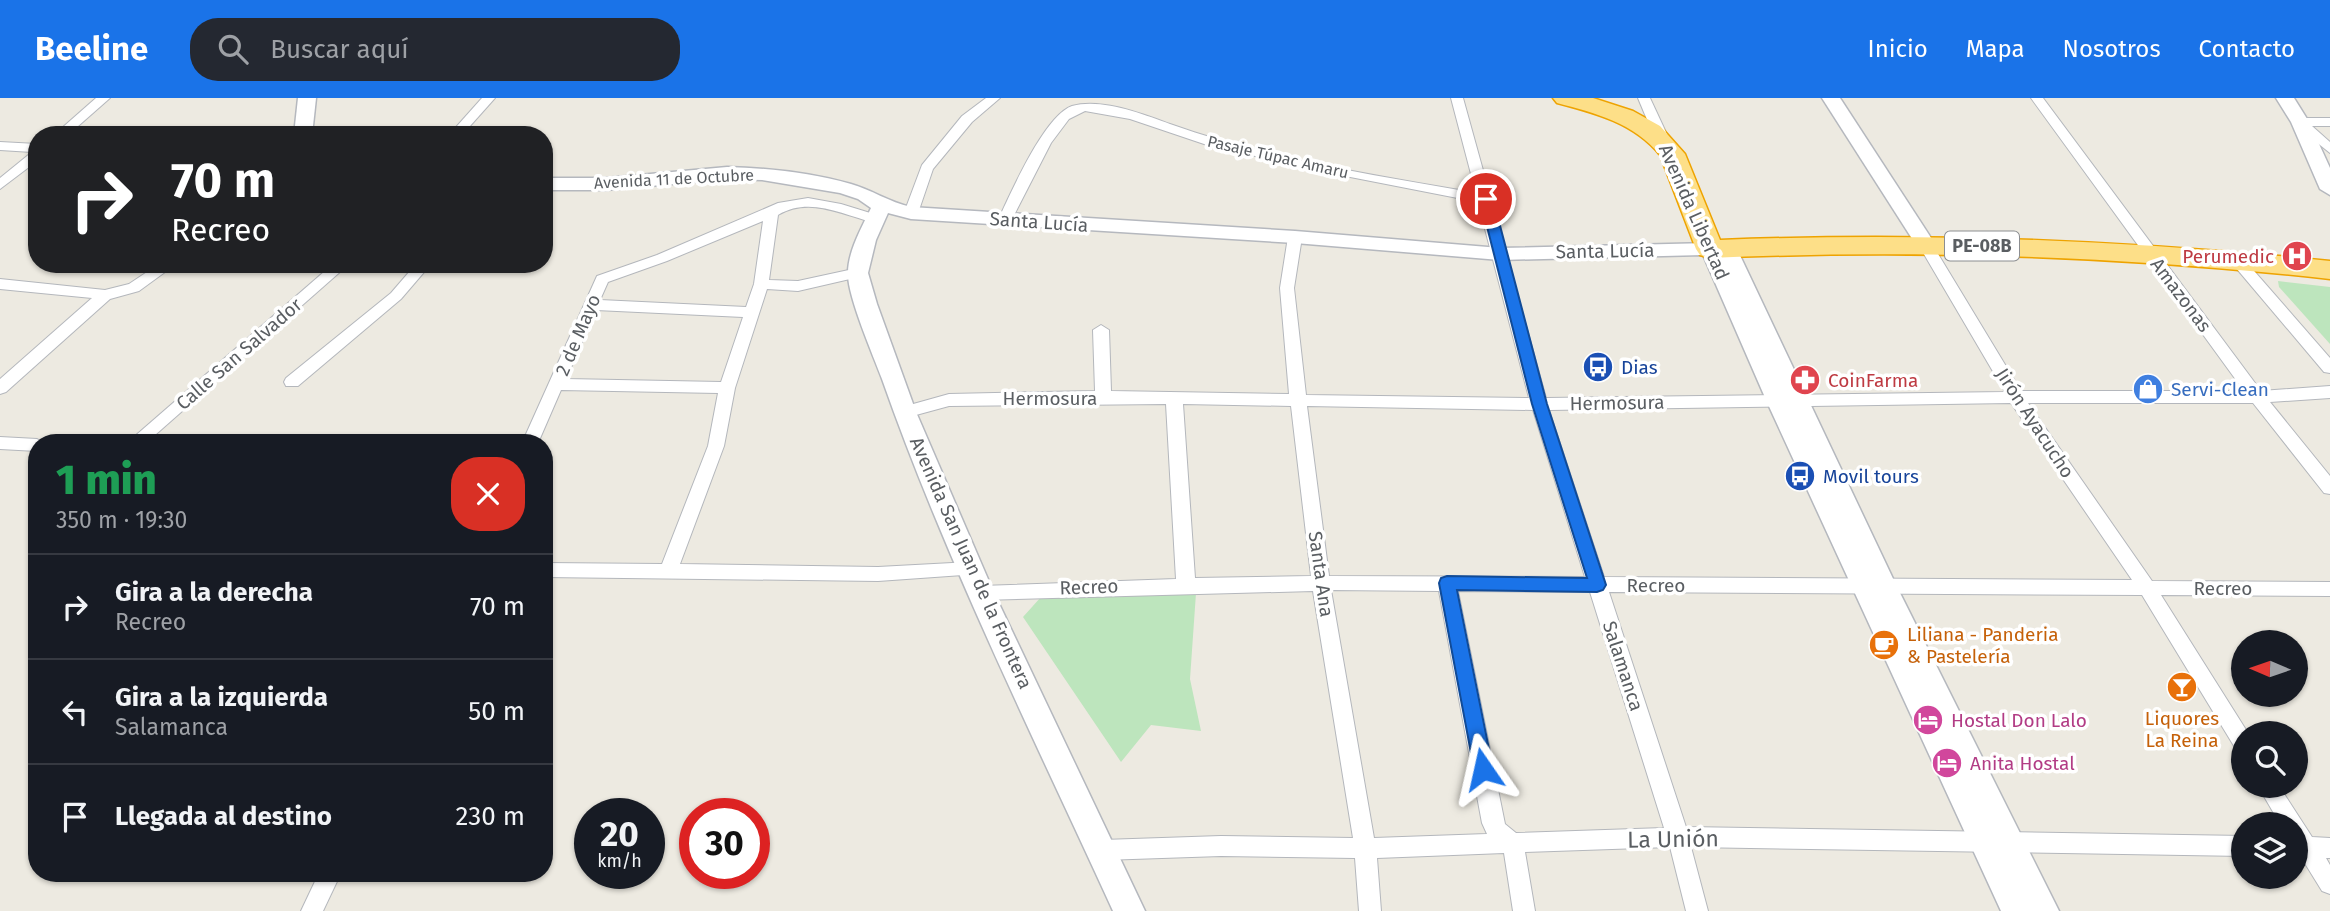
<!DOCTYPE html>
<html lang="es">
<meta charset="utf-8">
<style>
body{margin:0;font-family:"Fira Sans",sans-serif;background:#242831;color:#f1f3f6;height:100vh;display:flex;flex-direction:column;font-size:26px;white-space:nowrap}
*{box-sizing:border-box;margin:0}
p{font-size:23px;color:#9ea1a6}
.icon{flex:none;width:38px;height:38px;fill:none;stroke:currentColor;stroke-width:2;stroke-linecap:round;stroke-linejoin:round}
.map{position:relative;flex:1;overflow:hidden}
.drawer{position:absolute;left:28px;top:336px;width:525px;height:448px;display:flex;flex-direction:column;background:#171b24;border-radius:28px;box-shadow:0 2px 5px #0004}
.drawer>*{flex:none}
.top-card{position:absolute;left:28px;top:28px;width:525px;height:147px;border-radius:28px;box-shadow:0 2px 5px #0004;background:#202124;color:#fff;overflow:hidden}
.needle{width:46px;rotate:272deg}
.controls{position:absolute;left:2231px;top:532px;display:grid;gap:14px}
.controls a{display:grid;place-items:center;width:77px;height:77px;border-radius:50%;background:#171b24;box-shadow:0 2px 5px #0004;font-size:35px}
.speed{position:absolute;left:574px;top:700px;display:flex;gap:14px;font-size:35px;font-weight:700;text-align:center}
.speed>*{display:grid;place-content:center;width:91px;height:91px;border-radius:50%;background:#171b24;box-shadow:0 2px 5px #0004;line-height:1}
.speed small{font-size:18px;font-weight:400}
.speed .limit{border:10px solid #d22;background:#fff;color:#111}
.pin{position:absolute;display:grid;place-items:center;width:60px;height:60px;color:#fff;margin:-30px;border:4px solid #fff;border-radius:50%;box-shadow:0 2px 7px #0007}
.me{position:absolute;width:77px;margin:-38px;rotate:349deg;stroke-linejoin:round;filter:drop-shadow(0 0 5px #0008)}
.turn{display:flex;align-items:center;gap:24px;height:147px;padding:0 28px;font-size:32px}
.turn .icon{width:91px;height:91px;stroke-width:2.5}
.turn b{display:block;font-size:49px;line-height:60px}
.round{display:grid;place-items:center;flex:none;width:74px;height:74px;border-radius:28px;background:#242831}
.headline{display:flex;align-items:center;justify-content:space-between;height:119px;padding:0 28px}
h1{font-size:42px;font-weight:800;line-height:52px;color:#1e9e55}
ul{padding:0;list-style:none}
li{display:flex;align-items:center;gap:21px;height:105px;padding:0 28px;border-top:2px solid #363941}
li div{flex:1}
li b{display:block;font-size:26px}
li em{font-style:normal}
header{display:flex;align-items:center;gap:42px;box-sizing:border-box;height:98px;padding:0 35px;background:#1a73e8;color:#fff}
header strong{font-size:33px}
nav{display:flex;gap:38px;margin-inline-start:auto;font-size:24px}
.search{width:490px;height:63px;background:#242831;display:flex;align-items:center;gap:18px;box-sizing:border-box;padding:0 24px;border-radius:28px;color:#9ea1a6;font-size:26px}
.map>svg:first-child{display:block}
.green{fill:#bde5bd}
.lines{fill:none;stroke-linecap:round;stroke-linejoin:round}
.street-casing{stroke:#b4b7bc;stroke-width:2}
.secondary-casing{stroke:#b5b8be;stroke-width:3}
.highway-casing{stroke:#eea300;stroke-width:3}
.street{fill:#fff;fill-rule:evenodd}
.secondary{fill:#fff;fill-rule:evenodd}
.highway{fill:#fddf88;fill-rule:evenodd}
.route{fill:#1a73e8;stroke:#114b97;stroke-width:2}
.labels{text-anchor:middle;dominant-baseline:central;stroke-width:7;stroke-linejoin:round;paint-order:stroke}
.far-street-label{font-size:16px;fill:#5a5e62;stroke:#fff}
.shield{fill:#fff;stroke:#8c8e91;stroke-width:2}
.shield-label{font-size:18px;font-weight:bold;fill:#5a5e62}
.street-label{font-size:19px;fill:#5a5e62;stroke:#fff}
.health-label{font-size:19px;fill:#be3a42;stroke:#fff;text-anchor:end}
.transit-label{font-size:19px;fill:#164399;stroke:#fff;text-anchor:start}
.shop-label{font-size:19px;fill:#366cbe;stroke:#fff;text-anchor:start}
.food-label{font-size:19px;fill:#c56008;stroke:#fff;text-anchor:start}
.hotel-label{font-size:19px;fill:#b23c85;stroke:#fff;text-anchor:start}
.near-street-label{font-size:23px;fill:#5a5e62;stroke:#fff}
</style>
<header>
<strong>Beeline</strong>
<div class="search"><svg class="icon" aria-label="search" viewBox="0 0 24 24"><circle cx="10" cy="10" r="6"/><path d="M15 15l6 6"/></svg>Buscar aquí</div>
<nav><a>Inicio</a><a>Mapa</a><a>Nosotros</a><a>Contacto</a></nav>
</header>
<div class="map">
<svg width="2330" height="813" viewBox="0 0 2330 813">
<rect width="100%" height="100%" fill="#edeae1"/>
<g class="green">
<polygon points="2278,183 2330,189 2330,246 2279,189"/>
<polygon points="1050,489 1196,495 1190,581 1201,633 1151,627 1121,664 1023,519"/>
</g>
<g class="lines">
<g class="street-casing">
<g id="street">
<polygon points="96,0 110,0 68,37 54,37"/>
<polygon points="482,0 495,0 462,37 449,37"/>
<polygon points="986,0 1000,0 972,24 933,71 918,115 911,119 906,118 904,115 922,67 962,18"/>
<path d="M1451 0H1463L1546 300 2005 294 1918 146 1925 142 1932 146 2021 293H2244L2031 0H2043L2261 293 2330 288V300L2270 304 2330 378V396L2324 395 2253 305H2028L2152 483 2330 484V498L2161 497 2248 635H2244V656L2237 653 2142 497 1609 494 1686 729 2244 738V758L1691 749 1708 813H1686L1670 749 1525 754 1535 813H1513L1504 755 1377 760 1381 813H1359L1355 760 1221 758 1103 762 1095 759 1092 752 1095 745 1103 742 1221 738 1353 740 1313 493 981 502 974 500 972 495 974 490 981 488 1176 481 1166 306 949 308 905 320 897 314 899 310 949 296 1095 293 1093 232 1101 227 1109 232 1111 293 1289 296 1280 190 1288 139 1295 135 1302 139 1294 190 1306 297 1529 300 1478 104 1340 77 1210 48 1130 21 1085 13 1069 21 1051 45 1010 125H1000L998 122C1011 95 1044 18 1072 8 1102 0 1142 16 1170 26 1267 61 1374 77 1476 95ZM2011 305 2132 482 1604 479 1549 312ZM1183 306 1291 308 1311 478 1195 480ZM1307 308 1533 312 1585 479 1329 478ZM1331 492 1439 493 1482 725 1487 736 1374 740ZM1458 493 1590 494 1664 730 1516 735 1505 726Z"/>
<polygon points="1638,0 1650,0 1670,43 1668,46 1663,47 1656,43"/>
<polygon points="2300,20 2330,20 2330,28 2312,28 2330,44 2330,55 2295,27 2295,21"/>
<polygon points="0,44 37,46 37,63 0,91 0,80 32,54 0,52"/>
<path d="M808 100 841 106 880 118 882 121 875 125C843 117 810 98 778 117L769 182 798 183 858 170 865 175 863 178 798 193 767 191 735 290 724 348 680 466 878 469 971 464 977 466 980 471 977 476 878 483 544 479V465L662 466 708 348 718 295 561 292 538 345H522L597 178 657 157 778 105ZM763 123 754 186 746 209 600 202 608 184 667 163ZM596 212 743 219 721 284 566 281Z"/>
<polygon points="2236,156 2241,158 2330,260 2330,275 2324,274 2231,164 2229,161"/>
<polygon points="159,166 176,166 139,193 110,201 6,294 0,296 0,281 92,200 0,191 0,181 105,192 129,186"/>
<polygon points="333,166 349,166 146,345 127,345"/>
<polygon points="416,166 431,166 401,201 298,288 286,288 284,284 286,280 391,195"/>
<polygon points="0,339 37,341 44,345 37,345 37,353 0,351"/>
<polygon points="2258,688 2279,688 2312,739 2330,740 2330,760 2326,760 2330,767 2330,796 2322,793 2301,759 2296,758 2296,726 2280,726"/>
<polygon points="319,775 341,775 323,813 301,813"/>
</g>
</g>
<g class="secondary-casing">
<g id="secondary">
<polygon points="298,0 316,0 312,37 294,37"/>
<polygon points="1822,0 1840,0 1935,146 1932,150 1918,150"/>
<polygon points="2276,0 2294,0 2309,24 2330,70 2330,97 2320,91 2291,24"/>
<path d="M727 69C768 70 812 75 851 86 872 92 889 104 911 109L1295 133 1500 150 1710 145 1717 147 1720 151 1729 147 1736 149 1896 487 2059 813H2001L1767 304 1703 157 1500 162 1295 145 911 121 888 115 876 142 868 175 877 206 916 314 994 495 1145 813H1113C1033 638 946 463 882 281 873 257 847 197 848 175 848 153 862 129 871 110L858 101 840 95 762 82 727 81 606 92H544V80H606Z"/>
</g>
</g>
<g class="highway-casing">
<path id="highway" d="M1553 0H1593L1633 13 1660 28 1685 56 1720 142C1924 134 2127 142 2330 163V181C2123 158 1918 151 1710 160L1700 157 1696 151 1660 57C1634 25 1595 15 1557 5Z"/>
</g>
<use href="#street" class="street"/>
<use href="#secondary" class="secondary"/>
<use href="#highway" class="highway"/>
</g>
<polygon class="route" points="1486,98 1493,101 1547,306 1606,487 1603,492 1597,494 1457,492 1493,671 1490,677 1483,680 1476,677 1474,671 1439,485 1441,480 1447,478 1587,480 1532,306 1480,101"/>
<defs>
<g id="hospital-disc" transform="scale(1.575)"><circle r="9.5" fill="#e0444e" stroke="#fff"/><path d="M-5-5h3v3.5h4V-5h3V5h-3V1.5h-4V5h-3Z" fill="#fff"/></g>
<g id="bus-disc" transform="scale(1.575)"><circle r="9.5" fill="#1a4fb4" stroke="#fff"/><path d="M-5-6H5V4H4V6H2V4H-2V6H-4V4H-5ZM-3.5-4V0h7V-4ZM-3.5 1.2v1.5H-2V1.2ZM2 1.2v1.5H3.5V1.2Z" fill="#fff"/></g>
<g id="pharmacy-disc" transform="scale(1.575)"><circle r="9.5" fill="#e0444e" stroke="#fff"/><path d="M-2-6h4v4h4v4h-4v4h-4v-4h-4v-4h4Z" fill="#fff"/></g>
<g id="shop-disc" transform="scale(1.575)"><circle r="9.5" fill="#3f7fe0" stroke="#fff"/><path d="M-5-2.5h2.3a2.7 3.5 0 0 1 5.4 0H5L5.5 6h-11ZM-1.5-2.5h3a1.5 2.3 0 0 0-3 0Z" fill="#fff"/></g>
<g id="cafe-disc" transform="scale(1.575)"><circle r="9.5" fill="#e8710a" stroke="#fff"/><path d="M-5.5-4.5H6V0H3Q3 3.5 0 3.5H-2.5Q-5.5 3.5-5.5 0ZM3-3.2v2h1.7v-2ZM-6 4.5H4V6H-6Z" fill="#fff"/></g>
<g id="bar-disc" transform="scale(1.575)"><circle r="9.5" fill="#e8710a" stroke="#fff"/><path d="M-6-5H6L.8 .8V4.5H3.5V6h-7V4.5H-.8V.8Z" fill="#fff"/></g>
<g id="hotel-disc" transform="scale(1.575)"><circle r="9.5" fill="#d1479c" stroke="#fff"/><path d="M-6-4.5h1.5V1H6V5H4.5V3h-9V5H-6ZM-4 0a1.8 1.8 0 1 1 3.6 0ZM.5 0V-2.5h3Q6-2.5 6 0Z" fill="#fff"/></g>
</defs>
<g fill-rule="evenodd">
<use href="#hospital-disc" x="2297" y="158"/>
<use href="#bus-disc" x="1598" y="269"/>
<use href="#pharmacy-disc" x="1805" y="282"/>
<use href="#shop-disc" x="2148" y="291"/>
<use href="#bus-disc" x="1800" y="378"/>
<use href="#cafe-disc" x="1884" y="547"/>
<use href="#bar-disc" x="2182" y="589"/>
<use href="#hotel-disc" x="1928" y="622"/>
<use href="#hotel-disc" x="1947" y="665"/>
</g>
<g class="labels">
<g class="far-street-label">
<text transform="translate(1278 59) rotate(13)">Pasaje Túpac Amaru</text>
<text transform="translate(674 81) rotate(-3)">Avenida 11 de Octubre</text>
</g>
<rect class="shield" x="1945" y="133.5" width="74" height="29" rx="5"/>
<g class="shield-label">
<text x="1982" y="148">PE-08B</text>
</g>
<g class="street-label">
<text transform="translate(1694 114) rotate(66)">Avenida Libertad</text>
<text transform="translate(1039 124) rotate(4)">Santa Lucía</text>
<text transform="translate(1605 153) rotate(-1)">Santa Lucía</text>
<text transform="translate(2181 197) rotate(53)">Amazonas</text>
<text transform="translate(578 237) rotate(-67)">2 de Mayo</text>
<text transform="translate(239 256) rotate(-41)">Calle San Salvador</text>
<text x="1050" y="300">Hermosura</text>
<text transform="translate(1617 305) rotate(-1)">Hermosura</text>
<text transform="translate(2035 325) rotate(57)">Jirón Ayacucho</text>
<text transform="translate(971 465) rotate(66)">Avenida San Juan de la Frontera</text>
<text transform="translate(1321 476) rotate(82)">Santa Ana</text>
<text x="1656" y="487">Recreo</text>
<text transform="translate(1089 489) rotate(-2)">Recreo</text>
<text x="2223" y="490">Recreo</text>
<text transform="translate(1623 568) rotate(72)">Salamanca</text>
</g>
<g class="health-label">
<text x="2274" y="158">Perumedic</text>
<text x="1828" y="282" text-anchor="start">CoinFarma</text>
</g>
<g class="transit-label">
<text x="1621" y="269">Dias</text>
<text x="1823" y="378">Movil tours</text>
</g>
<g class="shop-label">
<text x="2171" y="291">Servi-Clean</text>
</g>
<g class="food-label">
<text x="1907" y="536">Liliana - Panderia<tspan x="1907" dy="22">&amp; Pastelería</tspan></text>
<text x="2182" y="620" text-anchor="middle">Liquores<tspan x="2182" dy="22">La Reina</tspan></text>
</g>
<g class="hotel-label">
<text x="1951" y="622">Hostal Don Lalo</text>
<text x="1970" y="665">Anita Hostal</text>
</g>
<g class="near-street-label">
<text transform="translate(1673 741) rotate(-1)">La Unión</text>
</g>
</g>
</svg>
<div class="controls">
<a><svg class="needle" viewBox="-14 -14 28 28"><path d="M0-13l5 13h-10z" fill="#e53935"/><path d="M0 13l5-13h-10z" fill="#9ea1a6"/></svg></a>
<a><svg class="icon" aria-label="search" viewBox="0 0 24 24"><circle cx="10" cy="10" r="6"/><path d="M15 15l6 6"/></svg></a>
<a><svg class="icon" aria-label="layers" viewBox="0 0 24 24"><path d="M12 4l9 5-9 5-9-5zM3 14l9 5 9-5"/></svg></a>
</div>
<div class="speed"><div>20<small>km/h</small></div><div class="limit">30</div></div>
<div class="pin" style="left:1486px;top:101px;background:#d93025"><svg class="icon" aria-label="arrive" viewBox="0 0 24 24"><path d="M6 21V4h12l-3 4 3 4H6"/></svg></div>
<svg class="me" style="left:1483px;top:671px" viewBox="-20 -20 40 40"><path d="M0-17L14 15 0 8-14 15z" fill="#1a73e8" stroke="#fff" stroke-width="4"/></svg>
<div class="top-card">
<div class="turn"><svg class="icon" aria-label="right" viewBox="0 0 24 24"><path d="M7 20v-9h11M14 6l5 5-5 5"/></svg><div><b>70 m</b>Recreo</div></div>
</div>
<section class="drawer">
<div class="headline"><div><h1>1 min</h1><p>350 m · 19:30</p></div><a class="round" style="background:#d93025;color:#fff"><svg class="icon" aria-label="close" viewBox="0 0 24 24"><path d="M6 6l12 12M18 6L6 18"/></svg></a></div>
<ul>
<li><svg class="icon" aria-label="right" viewBox="0 0 24 24"><path d="M7 20v-9h11M14 6l5 5-5 5"/></svg><div><b>Gira a la derecha</b><p>Recreo</p></div><em>70 m</em></li>
<li><svg class="icon" aria-label="left" viewBox="0 0 24 24"><path d="M17 20v-9H6M10 6l-5 5 5 5"/></svg><div><b>Gira a la izquierda</b><p>Salamanca</p></div><em>50 m</em></li>
<li><svg class="icon" aria-label="arrive" viewBox="0 0 24 24"><path d="M6 21V4h12l-3 4 3 4H6"/></svg><div><b>Llegada al destino</b></div><em>230 m</em></li>
</ul>
</section>
</div>
